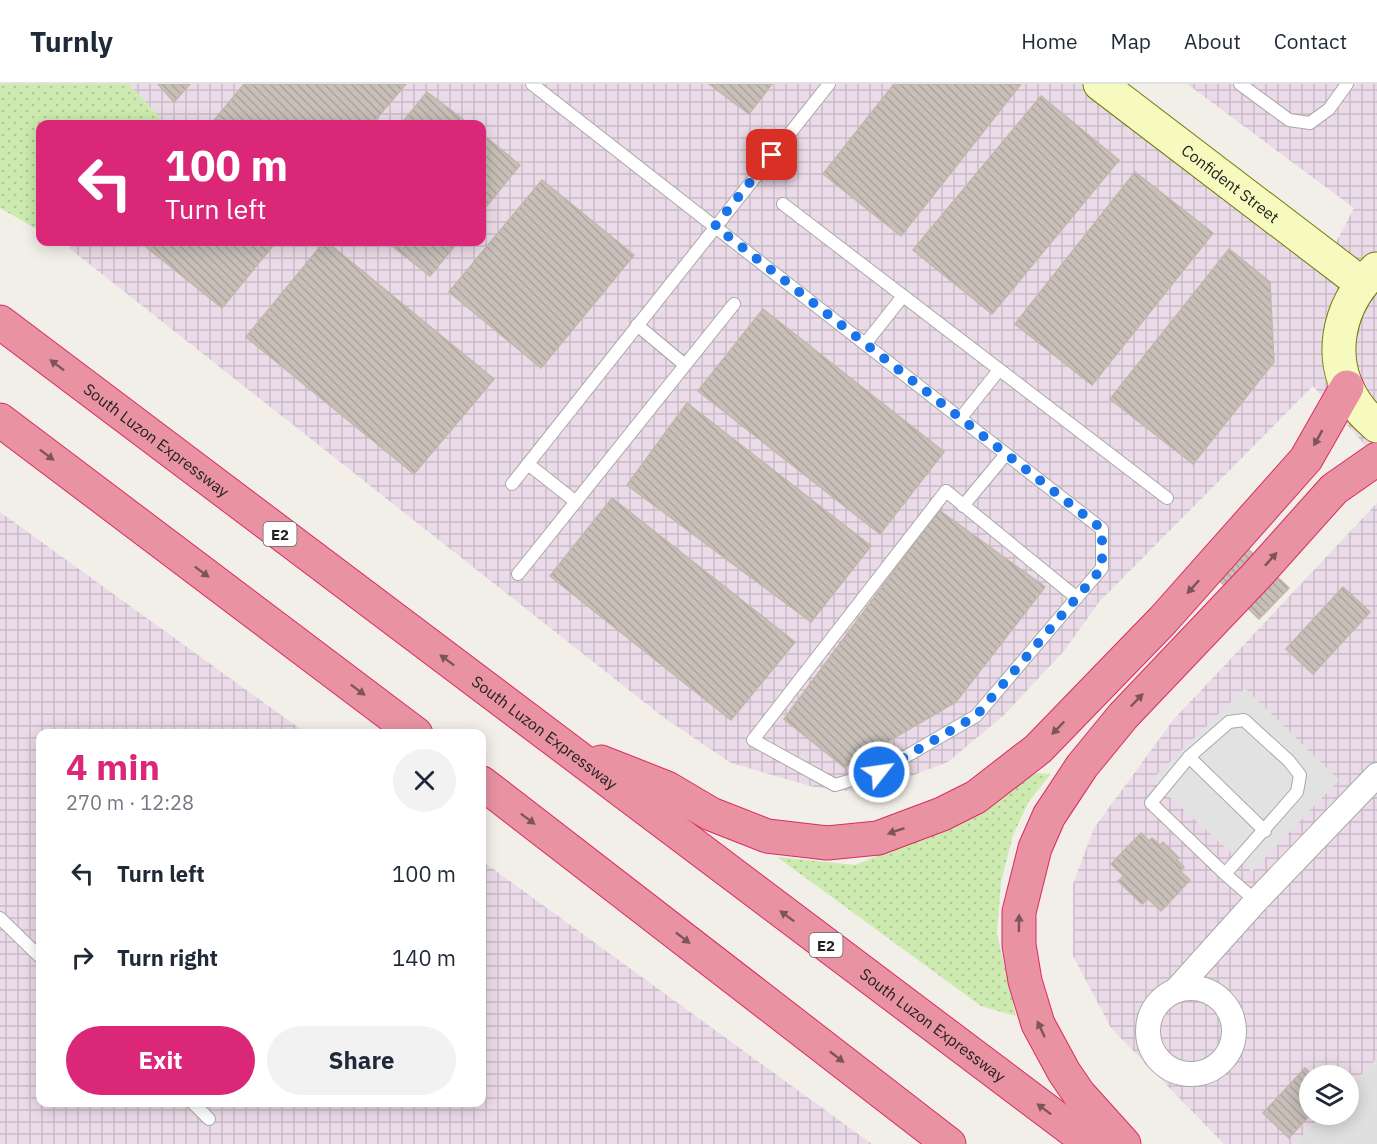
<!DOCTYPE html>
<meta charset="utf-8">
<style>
body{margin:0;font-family:"IBM Plex Sans",sans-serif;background:#f2f2f3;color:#1f2937;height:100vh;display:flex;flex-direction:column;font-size:22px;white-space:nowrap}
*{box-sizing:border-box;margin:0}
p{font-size:20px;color:#747a83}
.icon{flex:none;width:33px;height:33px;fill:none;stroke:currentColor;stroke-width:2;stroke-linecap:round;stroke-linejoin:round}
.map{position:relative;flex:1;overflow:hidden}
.details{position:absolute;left:36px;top:645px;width:450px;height:378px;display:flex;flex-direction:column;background:#fff;border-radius:12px;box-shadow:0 3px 15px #0003}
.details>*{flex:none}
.banner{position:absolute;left:36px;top:36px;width:450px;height:126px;border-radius:12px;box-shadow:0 3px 15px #0003;background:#db2777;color:#fff;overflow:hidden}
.tools{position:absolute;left:1299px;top:981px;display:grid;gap:12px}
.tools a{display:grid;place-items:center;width:60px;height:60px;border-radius:50%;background:#fff;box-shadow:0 3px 15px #0003;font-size:30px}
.pin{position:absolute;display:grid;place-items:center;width:51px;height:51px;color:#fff;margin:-26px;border-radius:12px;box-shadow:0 3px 9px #0006}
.me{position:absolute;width:66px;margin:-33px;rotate:60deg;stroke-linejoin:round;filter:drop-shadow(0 0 4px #0008)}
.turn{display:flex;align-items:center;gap:21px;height:126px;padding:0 30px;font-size:27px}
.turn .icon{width:78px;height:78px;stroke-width:2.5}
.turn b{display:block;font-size:42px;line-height:51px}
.round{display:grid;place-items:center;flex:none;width:63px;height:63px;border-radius:32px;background:#f2f2f3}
.summary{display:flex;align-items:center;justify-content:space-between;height:102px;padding:0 30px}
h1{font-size:36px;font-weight:800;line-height:45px;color:#db2777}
.action{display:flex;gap:12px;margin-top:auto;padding:12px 30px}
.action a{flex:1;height:69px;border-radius:36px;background:#db2777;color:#fff;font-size:24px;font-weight:800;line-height:69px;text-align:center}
.action a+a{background:#f2f2f3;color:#1f2937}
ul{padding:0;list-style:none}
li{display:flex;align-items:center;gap:18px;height:84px;padding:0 30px}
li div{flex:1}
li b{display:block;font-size:22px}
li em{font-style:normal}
header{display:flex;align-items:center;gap:36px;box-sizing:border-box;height:84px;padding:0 30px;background:#fff;border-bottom:2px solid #e0e1e3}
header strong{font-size:28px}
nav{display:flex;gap:33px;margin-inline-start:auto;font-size:21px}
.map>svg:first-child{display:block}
.residential{fill:#e0dfdf}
.industrial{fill:url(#industrial-grid)}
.grass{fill:url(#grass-dots)}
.parking{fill:#e2e2e2}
.building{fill:url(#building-back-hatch);stroke:#c4b6ab;stroke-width:1.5}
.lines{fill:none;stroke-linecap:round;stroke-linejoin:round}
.lane-casing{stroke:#a9a9a9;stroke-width:14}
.street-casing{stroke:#a9a9a9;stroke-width:26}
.secondary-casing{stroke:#707d05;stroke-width:35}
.highway-casing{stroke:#dc2a67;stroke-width:35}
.lane{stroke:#fff;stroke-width:12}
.street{stroke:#fff;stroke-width:24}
.secondary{stroke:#f7fabf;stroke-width:33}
.highway{stroke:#e892a2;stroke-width:33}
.oneway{fill:#7b545c}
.route{stroke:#1a73e8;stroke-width:10;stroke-dasharray:0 18}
.labels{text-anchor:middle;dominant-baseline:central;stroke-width:6;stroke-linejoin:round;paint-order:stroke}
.shield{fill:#fff;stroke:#646464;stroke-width:1.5}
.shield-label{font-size:15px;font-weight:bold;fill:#222}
.street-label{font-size:16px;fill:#222;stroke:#fff}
</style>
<header>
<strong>Turnly</strong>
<nav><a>Home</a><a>Map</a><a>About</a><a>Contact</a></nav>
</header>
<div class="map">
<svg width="1377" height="1060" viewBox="0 0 1377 1060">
<defs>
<pattern id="industrial-grid" width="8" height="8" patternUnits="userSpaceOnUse" patternTransform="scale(1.5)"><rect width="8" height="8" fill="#ebdbe8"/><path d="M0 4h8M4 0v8" fill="none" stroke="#c9bcc7"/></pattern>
<pattern id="grass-dots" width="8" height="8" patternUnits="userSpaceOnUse" patternTransform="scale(1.5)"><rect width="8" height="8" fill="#cdebb0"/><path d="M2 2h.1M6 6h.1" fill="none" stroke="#b0c997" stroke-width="1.8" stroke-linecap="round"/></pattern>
<pattern id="building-back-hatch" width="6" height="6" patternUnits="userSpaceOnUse" patternTransform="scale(1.5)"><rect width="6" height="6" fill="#c7bfb8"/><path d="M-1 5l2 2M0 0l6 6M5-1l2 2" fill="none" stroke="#aba49e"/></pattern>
</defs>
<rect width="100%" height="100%" fill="#f2efe9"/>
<polygon class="residential" points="1377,974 1377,1060 1294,1060 1322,1031 1348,1030 1349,1004"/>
<g class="industrial">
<polygon points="129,0 1094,0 1324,181 1354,124 1187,0 1377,0 1377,375 1313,302 1099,518 1064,567 1004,631 948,678 901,696 856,708 814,703 731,679 663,633 69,164 75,158 482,158 482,40 166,40"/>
<polygon points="1377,419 1377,974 1349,1004 1348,992 1310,992 1310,1030 1322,1031 1294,1060 1224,1060 1111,944 1073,872 1073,800 1094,744 1174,635"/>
<polygon points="0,428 306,649 40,650 40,1018 482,1018 482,777 872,1060 0,1060"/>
</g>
<g class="grass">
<polygon points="0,0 129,0 166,40 40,40 40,147 0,124"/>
<polygon points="1033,689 1051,690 1029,717 1013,751 1001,798 997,850 1016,932 981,922 777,773 855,781 932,749"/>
</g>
<polygon class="parking" points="1245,604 1339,696 1252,788 1151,696"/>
<g class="building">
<polygon points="158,0 190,0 174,18"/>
<polygon points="244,0 406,0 372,40 211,40"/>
<polygon points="709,0 772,0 749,30"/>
<polygon points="894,0 1021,0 901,152 823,90"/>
<polygon points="427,8 469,40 401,40"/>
<polygon points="1041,12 1119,76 992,230 913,166"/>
<polygon points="482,50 520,81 482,128"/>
<polygon points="1135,88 1213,149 1092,301 1015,240"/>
<polygon points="542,96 634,171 541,284 449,208"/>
<polygon points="140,158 276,158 222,224"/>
<polygon points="324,158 327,158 494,295 414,390 246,253"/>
<polygon points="387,158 458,158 430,192"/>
<polygon points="1229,165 1270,198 1274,278 1193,380 1110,315"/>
<polygon points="763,225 944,368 880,450 698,307"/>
<polygon points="687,319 871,462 811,538 627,401"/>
<polygon points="612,414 795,558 731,636 550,492"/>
<polygon points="939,426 1045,503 956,618 844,683 784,635"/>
<polygon points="1227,445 1289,504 1259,535 1198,476"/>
<polygon points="1343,503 1370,528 1313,590 1286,565"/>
<polygon points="1141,749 1149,757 1152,754 1160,761 1163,758 1179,774 1177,776 1184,783 1180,787 1190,796 1161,827 1148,815 1142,820 1118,797 1124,792 1111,780"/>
<polygon points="1305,984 1313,992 1310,992 1311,1030 1289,1054 1263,1029"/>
</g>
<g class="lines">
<g class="lane-casing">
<g id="lane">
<polyline points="532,0 1102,445 1102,484 976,632 879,688 835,701 753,656 946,407 1077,514"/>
<polyline points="1240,0 1289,36 1310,39 1329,25 1347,0"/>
<polyline points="783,120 1167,414"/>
<polyline points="637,241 685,281"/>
<polyline points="865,260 903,212"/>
<polyline points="960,335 999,286"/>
<polyline points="528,380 576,418"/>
<polyline points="512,400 829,0"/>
<polyline points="963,422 1006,370"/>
<polyline points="518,490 734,220"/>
<polyline points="1189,673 1265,747"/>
<polyline points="1225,790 1297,708 1300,691 1289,677 1244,636 1229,638 1189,673 1151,719 1225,790 1256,817"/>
<polyline points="0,834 40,873"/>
<polyline points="192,1018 209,1035"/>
</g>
</g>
<g class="street-casing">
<g id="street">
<circle cx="1191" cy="947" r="43"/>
<polyline points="1177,905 1256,817 1377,691"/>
</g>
</g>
<g class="secondary-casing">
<g id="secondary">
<path id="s1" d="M1100 0 1361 199"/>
<path d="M1376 185C1336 222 1325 280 1360 325 1365 332 1372 337 1377 342"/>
</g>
</g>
<g class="highway-casing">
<g id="highway">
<path id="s2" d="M0 238 1091 1060"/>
<polyline points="0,336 416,650"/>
<polyline points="601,678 667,704 711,730 767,752 827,759 878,754 942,730 976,713 1038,665 1163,536 1306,375 1347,303"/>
<polyline points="482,699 949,1060"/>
<polyline points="1124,1060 1079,1010 1064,988 1038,940 1025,897 1019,861 1019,828 1035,764 1049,732 1082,682 1123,632 1257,491 1334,405 1377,375"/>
</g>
</g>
<use href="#lane" class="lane"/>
<use href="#street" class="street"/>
<use href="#secondary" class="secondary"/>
<use href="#highway" class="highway"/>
</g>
<defs><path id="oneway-solid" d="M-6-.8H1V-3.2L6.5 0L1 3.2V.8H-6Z" transform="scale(1.5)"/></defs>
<g class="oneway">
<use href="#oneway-solid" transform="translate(57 281) rotate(-143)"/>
<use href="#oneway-solid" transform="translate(1318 354) rotate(119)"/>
<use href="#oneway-solid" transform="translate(47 371) rotate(37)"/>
<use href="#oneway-solid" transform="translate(1271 475) rotate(-48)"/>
<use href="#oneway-solid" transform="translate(202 488) rotate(37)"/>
<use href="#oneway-solid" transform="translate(1193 503) rotate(132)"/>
<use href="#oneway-solid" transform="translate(447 576) rotate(-143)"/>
<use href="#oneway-solid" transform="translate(358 606) rotate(37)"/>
<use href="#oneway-solid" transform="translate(1137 616) rotate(-46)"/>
<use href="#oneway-solid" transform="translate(1058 644) rotate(134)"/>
<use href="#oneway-solid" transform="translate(528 735) rotate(37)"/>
<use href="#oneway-solid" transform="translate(896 747) rotate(161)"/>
<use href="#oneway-solid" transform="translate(787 832) rotate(-143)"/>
<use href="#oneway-solid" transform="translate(1019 839) rotate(-89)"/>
<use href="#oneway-solid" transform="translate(683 854) rotate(38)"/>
<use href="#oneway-solid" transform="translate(1041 945) rotate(-115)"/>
<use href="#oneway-solid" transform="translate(837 973) rotate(38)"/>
<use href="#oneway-solid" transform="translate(1044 1025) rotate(-143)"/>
</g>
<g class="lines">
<polyline class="route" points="772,71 715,142 1102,445 1102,484 976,632 879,688"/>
</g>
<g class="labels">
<g class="shield">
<rect x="263.5" y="438" width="33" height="24" rx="4.5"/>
<rect x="809.5" y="849" width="33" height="24" rx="4.5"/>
</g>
<g class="shield-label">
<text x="280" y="450">E2</text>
<text x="826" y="861">E2</text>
</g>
<g class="street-label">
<text stroke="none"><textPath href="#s1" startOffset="164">Confident Street</textPath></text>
<text stroke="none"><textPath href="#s2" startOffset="196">South Luzon Expressway</textPath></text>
<text stroke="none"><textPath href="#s2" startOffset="682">South Luzon Expressway</textPath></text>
<text stroke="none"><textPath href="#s2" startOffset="1168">South Luzon Expressway</textPath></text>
</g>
</g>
</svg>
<div class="tools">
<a><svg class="icon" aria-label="layers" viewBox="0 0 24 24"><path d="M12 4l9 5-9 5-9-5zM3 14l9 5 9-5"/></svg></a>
</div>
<div class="pin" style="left:772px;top:71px;background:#d93025"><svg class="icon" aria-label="arrive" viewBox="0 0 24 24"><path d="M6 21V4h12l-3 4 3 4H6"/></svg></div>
<svg class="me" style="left:879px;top:688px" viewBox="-20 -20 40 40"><circle r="17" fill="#1a73e8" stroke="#fff" stroke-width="3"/><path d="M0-11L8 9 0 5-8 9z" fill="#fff"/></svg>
<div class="banner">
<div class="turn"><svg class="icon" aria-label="left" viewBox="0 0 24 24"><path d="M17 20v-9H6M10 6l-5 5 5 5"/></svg><div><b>100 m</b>Turn left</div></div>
</div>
<section class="details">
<div class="summary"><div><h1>4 min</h1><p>270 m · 12:28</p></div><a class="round"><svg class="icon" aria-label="close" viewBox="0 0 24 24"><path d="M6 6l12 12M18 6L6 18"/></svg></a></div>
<ul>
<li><svg class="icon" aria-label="left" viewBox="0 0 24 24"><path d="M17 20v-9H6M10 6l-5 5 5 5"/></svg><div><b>Turn left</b></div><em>100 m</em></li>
<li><svg class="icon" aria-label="right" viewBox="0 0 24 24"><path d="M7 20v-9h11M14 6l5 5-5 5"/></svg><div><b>Turn right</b></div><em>140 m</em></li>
</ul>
<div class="action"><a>Exit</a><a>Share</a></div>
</section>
</div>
